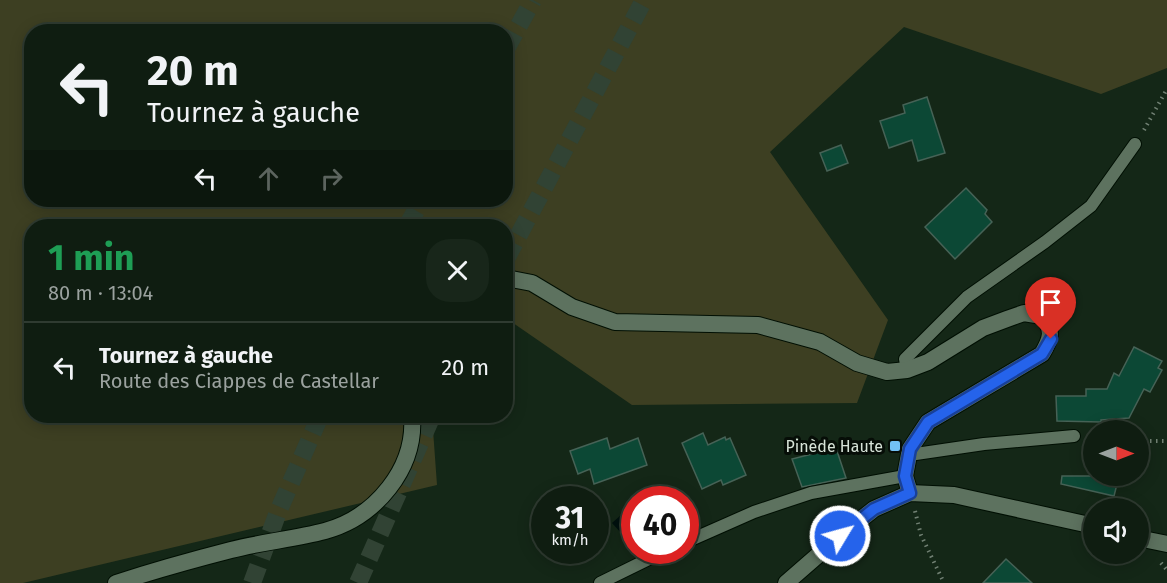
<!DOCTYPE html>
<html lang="fr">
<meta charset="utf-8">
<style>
body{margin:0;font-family:"Fira Sans",sans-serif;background:#18261a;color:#f1f3f6;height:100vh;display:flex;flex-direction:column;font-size:22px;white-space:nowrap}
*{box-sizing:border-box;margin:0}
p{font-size:20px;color:#9ba29f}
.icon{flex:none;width:33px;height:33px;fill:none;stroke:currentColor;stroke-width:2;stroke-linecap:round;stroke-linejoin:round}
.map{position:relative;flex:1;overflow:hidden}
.side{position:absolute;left:24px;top:219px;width:489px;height:204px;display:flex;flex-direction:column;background:#0f1d11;border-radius:24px;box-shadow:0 3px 15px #0003,0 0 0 2px #2f3b31}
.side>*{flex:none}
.banner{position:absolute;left:24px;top:24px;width:489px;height:183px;border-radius:24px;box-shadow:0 3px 15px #0003,0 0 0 2px #2f3b31;background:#0f1d11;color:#f1f3f6;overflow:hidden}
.needle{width:39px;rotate:90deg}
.buttons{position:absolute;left:1083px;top:420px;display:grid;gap:12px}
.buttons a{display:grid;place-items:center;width:66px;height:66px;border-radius:50%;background:#0f1d11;box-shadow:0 3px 15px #0003,0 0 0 2px #2f3b31;font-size:30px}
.speed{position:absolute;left:531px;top:486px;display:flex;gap:12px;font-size:30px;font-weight:700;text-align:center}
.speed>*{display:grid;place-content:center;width:78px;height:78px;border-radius:50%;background:#0f1d11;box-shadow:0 3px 15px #0003,0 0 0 2px #2f3b31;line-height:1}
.speed small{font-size:15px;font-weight:400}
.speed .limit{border:9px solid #d22;background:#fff;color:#111}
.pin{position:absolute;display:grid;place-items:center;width:51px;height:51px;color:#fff;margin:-62px -26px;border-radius:50% 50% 50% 0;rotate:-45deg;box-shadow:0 0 6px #0007}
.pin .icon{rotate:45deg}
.me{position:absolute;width:66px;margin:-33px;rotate:53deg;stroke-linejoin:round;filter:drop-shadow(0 0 4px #0008)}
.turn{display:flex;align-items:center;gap:21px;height:126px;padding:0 24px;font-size:27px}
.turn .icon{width:78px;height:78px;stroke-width:2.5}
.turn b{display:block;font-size:42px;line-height:51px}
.lanes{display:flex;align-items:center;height:57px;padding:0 24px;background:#0003;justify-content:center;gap:30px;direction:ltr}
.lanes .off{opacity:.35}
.round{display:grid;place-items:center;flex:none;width:63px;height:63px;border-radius:24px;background:#18261a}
.headline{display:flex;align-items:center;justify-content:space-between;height:102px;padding:0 24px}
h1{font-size:36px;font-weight:700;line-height:45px;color:#1e9e55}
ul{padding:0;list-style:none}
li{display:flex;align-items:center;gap:18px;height:90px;padding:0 24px;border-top:2px solid #2f3b31}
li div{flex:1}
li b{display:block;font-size:22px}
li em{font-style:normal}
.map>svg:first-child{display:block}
.green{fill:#3d3f22;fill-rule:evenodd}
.water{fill:#01110f}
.building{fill:#0c4835;stroke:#466256;stroke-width:1.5}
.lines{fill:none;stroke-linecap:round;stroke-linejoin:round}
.motorway-tunnel{stroke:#314334;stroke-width:18;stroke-dasharray:18 9;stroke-linecap:butt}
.service-casing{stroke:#010f03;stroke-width:14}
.minor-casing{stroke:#010f03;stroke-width:18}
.tertiary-casing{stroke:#010f03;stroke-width:18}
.path{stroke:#718073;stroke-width:4;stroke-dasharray:1.5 4.5;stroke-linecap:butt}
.service{stroke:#5d725f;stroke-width:12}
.minor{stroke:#5d725f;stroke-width:16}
.tertiary{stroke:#5d725f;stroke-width:16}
.route-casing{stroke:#184099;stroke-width:15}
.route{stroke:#2563eb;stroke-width:10}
.poi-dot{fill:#72c1f5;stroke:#060d07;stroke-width:2}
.labels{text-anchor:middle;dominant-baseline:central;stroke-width:6;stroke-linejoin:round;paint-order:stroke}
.poi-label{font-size:16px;fill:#d7e3d8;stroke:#060d07;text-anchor:end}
</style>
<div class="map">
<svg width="1167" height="583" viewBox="0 0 1167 583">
<rect width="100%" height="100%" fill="#142717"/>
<path class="green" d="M0 0H1167V68L1101 94 904 27 770 152 888 320 857 403 632 405 506 318V226H32V416H432L437 485 23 583H0ZM32 32H506V200H32Z"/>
<polygon class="water" points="629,508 634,514 634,523 622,534 612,523"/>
<g class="building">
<polygon points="927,97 945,153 918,161 912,140 889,148 880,121 905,113 903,105"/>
<polygon points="841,145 848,163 827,171 820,153"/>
<polygon points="966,188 987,210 985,214 992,222 955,259 925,227"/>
<polygon points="1134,347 1162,361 1158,368 1162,370 1150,392 1144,389 1129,418 1101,420 1101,422 1057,421 1056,396 1086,396 1086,389 1107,389 1114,373 1119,376"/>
<polygon points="703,433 708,445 725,437 726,440 730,438 746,475 723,485 721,480 702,489 682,443"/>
<polygon points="607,438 610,449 638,438 647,465 594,484 590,469 578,474 570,451"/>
<polygon points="836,448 846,478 802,487 792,459"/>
<polygon points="1062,476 1119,476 1114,496 1061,484"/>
<polygon points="1006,559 1032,583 983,583"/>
</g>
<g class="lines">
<g class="motorway-tunnel">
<polyline points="506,49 533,0"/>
<polyline points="407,226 422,200"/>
<polyline points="506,259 644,0"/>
<polyline points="252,583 278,512 320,416"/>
<polyline points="358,583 432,416"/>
</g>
<g class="service-casing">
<g id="service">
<polyline points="907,370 905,359 967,297 1045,242 1091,206 1135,144"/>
<polyline points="909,455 984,444 1074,436"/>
<polyline points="686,542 754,512 811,493 905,476"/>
<polyline points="600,583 667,550"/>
</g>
</g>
<g class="minor-casing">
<g id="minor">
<path d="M506 278 532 283 572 307 615 322 758 325 820 342 857 363 887 372 907 370 928 362 983 328 1007 319 1024 313 1042 316C1054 330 1051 339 1042 354L928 422 910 449 905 476 910 493"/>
<path d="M116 583C153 571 192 560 231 550 262 542 294 539 325 531 376 517 416 468 412 416"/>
</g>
</g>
<g class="tertiary-casing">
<g id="tertiary">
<polyline points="1138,538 1167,544"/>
<polyline points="786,583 840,536 874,509 910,493 954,495 1094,526"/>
</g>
</g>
<g class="path">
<polyline points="1144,130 1167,89"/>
<polyline points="1138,441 1167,441"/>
<polyline points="915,511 921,535 944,583"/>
<polyline points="1161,563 1167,570"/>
</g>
<use href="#service" class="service"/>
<use href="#minor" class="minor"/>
<use href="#tertiary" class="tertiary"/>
</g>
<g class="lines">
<g class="route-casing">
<polyline id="route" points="840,536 874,509 910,493 905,476 910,449 928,422 1042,354 1051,339"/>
</g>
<use href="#route" class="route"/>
</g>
<rect class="poi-dot" x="889" y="440" width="12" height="12" rx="3"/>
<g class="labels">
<g class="poi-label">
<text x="883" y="446">Pinède Haute</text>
</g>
</g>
</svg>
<div class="buttons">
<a><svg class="needle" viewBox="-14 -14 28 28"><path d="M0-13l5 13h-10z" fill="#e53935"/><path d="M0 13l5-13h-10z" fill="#9ba29f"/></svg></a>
<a><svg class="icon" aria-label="sound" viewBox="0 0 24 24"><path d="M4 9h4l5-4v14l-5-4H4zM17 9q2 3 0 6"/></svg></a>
</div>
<div class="speed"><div>31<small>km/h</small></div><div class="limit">40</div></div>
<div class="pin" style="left:1051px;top:339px;background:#d93025"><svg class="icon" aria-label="arrive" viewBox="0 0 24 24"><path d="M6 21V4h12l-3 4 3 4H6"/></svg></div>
<svg class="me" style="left:840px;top:536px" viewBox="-20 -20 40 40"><circle r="17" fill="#2563eb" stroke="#fff" stroke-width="3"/><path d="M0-11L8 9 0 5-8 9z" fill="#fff"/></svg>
<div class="banner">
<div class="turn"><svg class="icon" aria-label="left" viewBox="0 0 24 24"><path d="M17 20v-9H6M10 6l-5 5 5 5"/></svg><div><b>20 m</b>Tournez à gauche</div></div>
<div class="lanes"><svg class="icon" aria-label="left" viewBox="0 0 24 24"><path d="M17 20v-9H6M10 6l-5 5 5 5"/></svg><svg class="icon off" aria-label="ahead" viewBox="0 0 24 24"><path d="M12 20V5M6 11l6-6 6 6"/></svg><svg class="icon off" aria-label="right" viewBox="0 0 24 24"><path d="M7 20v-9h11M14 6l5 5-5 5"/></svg></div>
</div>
<section class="side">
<div class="headline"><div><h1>1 min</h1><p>80 m · 13:04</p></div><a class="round"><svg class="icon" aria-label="close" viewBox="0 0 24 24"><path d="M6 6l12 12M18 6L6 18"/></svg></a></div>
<ul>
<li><svg class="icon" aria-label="left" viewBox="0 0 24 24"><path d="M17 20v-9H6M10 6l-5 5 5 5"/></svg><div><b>Tournez à gauche</b><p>Route des Ciappes de Castellar</p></div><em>20 m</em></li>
</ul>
</section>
</div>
